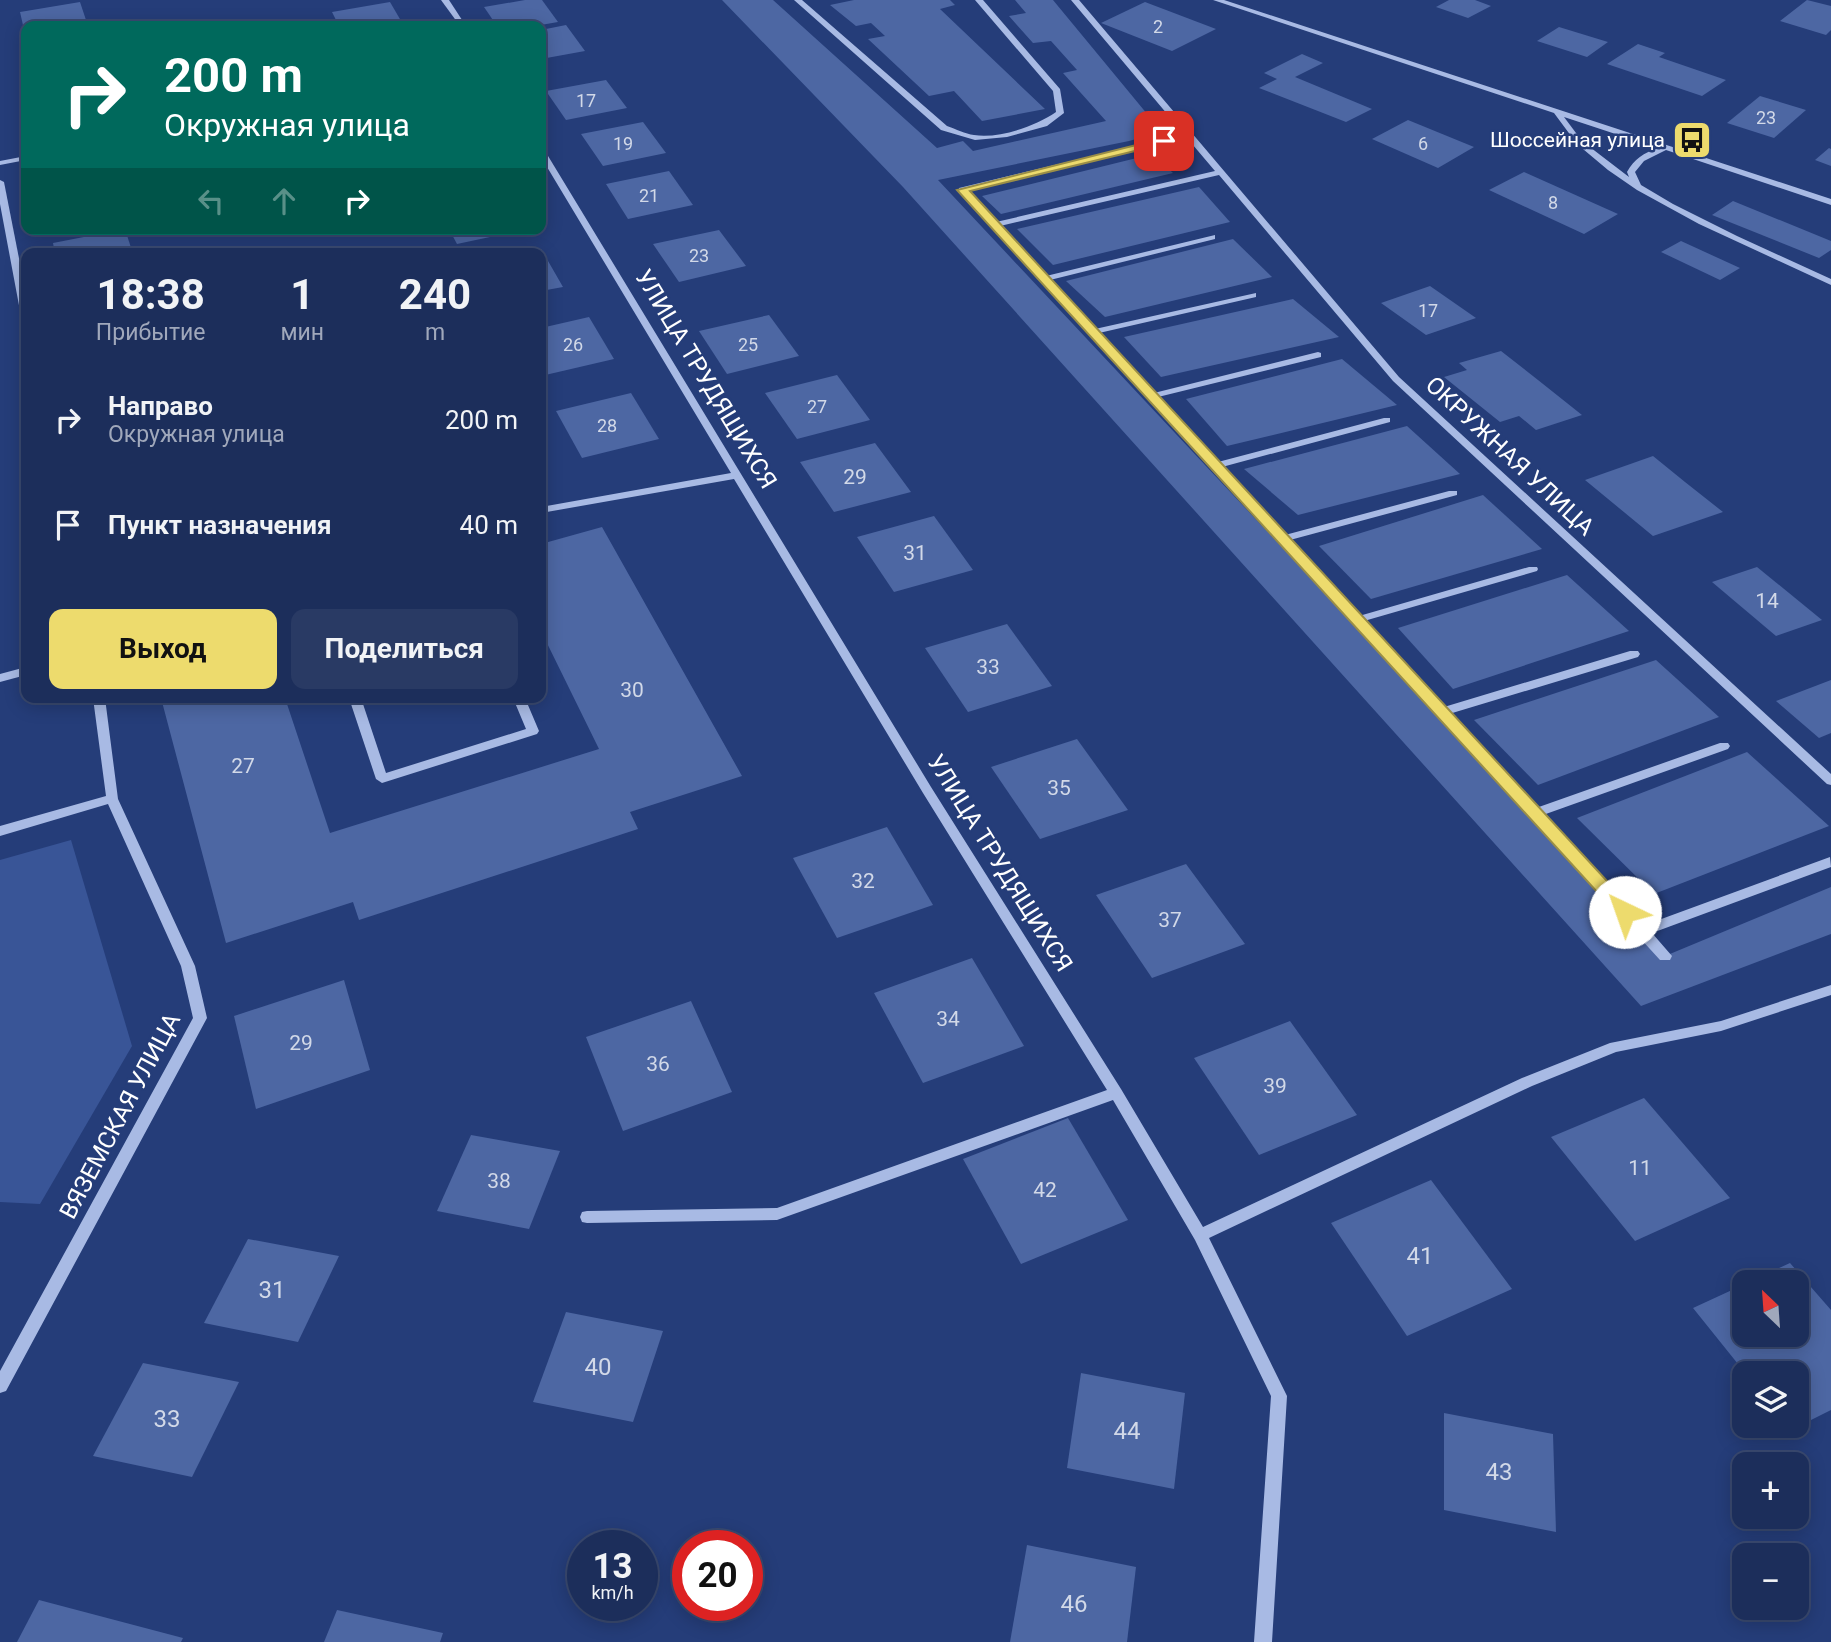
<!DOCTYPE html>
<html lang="ru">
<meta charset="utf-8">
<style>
body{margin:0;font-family:Roboto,sans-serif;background:#293a64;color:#f1f3f6;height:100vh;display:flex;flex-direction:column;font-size:26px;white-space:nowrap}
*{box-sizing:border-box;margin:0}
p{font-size:23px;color:#a0a8bb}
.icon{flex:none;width:38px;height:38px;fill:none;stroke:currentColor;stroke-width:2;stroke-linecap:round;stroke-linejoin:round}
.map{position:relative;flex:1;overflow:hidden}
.details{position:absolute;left:21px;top:248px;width:525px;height:455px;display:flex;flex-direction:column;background:#1c2e5b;border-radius:14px;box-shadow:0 4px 18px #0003,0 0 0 2px #3a4a71}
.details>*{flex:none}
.banner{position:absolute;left:21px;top:21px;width:525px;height:214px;border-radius:14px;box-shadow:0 4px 18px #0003,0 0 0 2px #3a4a71;background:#00695c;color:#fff;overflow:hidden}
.needle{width:46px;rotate:335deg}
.controls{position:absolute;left:1732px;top:1270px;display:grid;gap:14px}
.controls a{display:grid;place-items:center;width:77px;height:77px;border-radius:14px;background:#1c2e5b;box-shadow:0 4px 18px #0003,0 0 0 2px #3a4a71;font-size:35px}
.speed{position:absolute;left:567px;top:1530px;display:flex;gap:14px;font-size:35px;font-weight:700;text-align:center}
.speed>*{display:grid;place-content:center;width:91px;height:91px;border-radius:50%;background:#1c2e5b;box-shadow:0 4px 18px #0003,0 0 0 2px #3a4a71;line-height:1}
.speed small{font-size:18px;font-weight:400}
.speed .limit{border:10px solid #d22;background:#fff;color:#111}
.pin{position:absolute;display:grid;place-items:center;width:60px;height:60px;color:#fff;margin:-30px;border-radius:14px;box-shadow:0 4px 10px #0006}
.me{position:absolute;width:77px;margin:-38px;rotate:318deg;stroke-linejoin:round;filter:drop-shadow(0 0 5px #0008)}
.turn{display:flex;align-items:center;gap:24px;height:147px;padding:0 28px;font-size:32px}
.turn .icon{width:91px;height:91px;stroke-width:2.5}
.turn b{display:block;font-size:49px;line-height:60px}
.lanes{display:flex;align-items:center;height:66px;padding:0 28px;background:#0003;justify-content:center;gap:35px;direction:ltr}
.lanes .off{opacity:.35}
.eta{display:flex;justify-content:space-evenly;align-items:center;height:119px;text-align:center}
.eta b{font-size:42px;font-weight:700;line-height:49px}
.cta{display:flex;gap:14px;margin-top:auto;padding:14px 28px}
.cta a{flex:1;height:80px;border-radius:14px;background:#eddb6d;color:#111;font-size:28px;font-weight:700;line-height:80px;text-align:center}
.cta a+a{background:#293a64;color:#f1f3f6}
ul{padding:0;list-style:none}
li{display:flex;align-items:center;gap:21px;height:105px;padding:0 28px}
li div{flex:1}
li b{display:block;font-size:26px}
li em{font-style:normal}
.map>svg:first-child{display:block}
.green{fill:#395597}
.building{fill:#4d67a3}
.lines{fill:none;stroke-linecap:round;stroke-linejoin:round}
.minor{fill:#a8bae4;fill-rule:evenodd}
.route{fill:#eddb6d;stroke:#9a8e47;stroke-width:2}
.labels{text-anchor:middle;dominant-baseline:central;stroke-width:5;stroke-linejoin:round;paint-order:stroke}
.far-number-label{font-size:18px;fill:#d2d9e8}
.far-poi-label{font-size:21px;fill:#fff;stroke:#253d79;text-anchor:end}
.number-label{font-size:21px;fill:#d2d9e8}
.street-label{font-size:24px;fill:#fff;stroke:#253d79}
.near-number-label{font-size:24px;fill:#d2d9e8}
</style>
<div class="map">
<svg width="1831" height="1642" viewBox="0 0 1831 1642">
<rect width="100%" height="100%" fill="#253d79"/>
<polygon class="green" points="71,840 132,1046 40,1204 0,1202 0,860"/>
<g class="building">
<polygon points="525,0 542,0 558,22 535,26 497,26 484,7"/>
<polygon points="722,0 773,0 937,148 963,141 973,151 1106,121 1063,73 1077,70 1051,41 1033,43 1009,16 1026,13 1015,0 1053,0 1162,132 1129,141 938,180 1665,956 1831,887 1831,934 1641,1006 903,187"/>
<polygon points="854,0 950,0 955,5 940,9 1045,109 982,121 954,91 929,96 868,39 885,36 871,23 856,26 830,5"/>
<polygon points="1449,0 1475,0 1491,6 1468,18 1436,7"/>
<polygon points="1807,0 1831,6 1831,30 1826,35 1780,21"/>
<polygon points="80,2 88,26 26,26 25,34 20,12"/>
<polygon points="390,2 404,26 339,26 332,12"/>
<polygon points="1145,2 1216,29 1172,51 1101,23"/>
<polygon points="566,25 585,51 541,59 541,30"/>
<polygon points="1559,27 1608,42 1587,57 1537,41"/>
<polygon points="1638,44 1665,53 1659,57 1726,80 1702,96 1607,64"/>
<polygon points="1302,54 1323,63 1295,77 1372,109 1346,122 1259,88 1277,79 1264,73"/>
<polygon points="606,80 627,108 566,120 546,91"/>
<polygon points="1760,96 1806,110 1774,138 1727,123"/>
<polygon points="1408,120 1474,147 1438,168 1372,139"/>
<polygon points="643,122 666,153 603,166 581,134"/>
<polygon points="1829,148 1831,149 1831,166 1815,160"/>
<polygon points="1153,154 1173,173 1001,214 982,196"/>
<polygon points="669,171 693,205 628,219 606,184"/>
<polygon points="1524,172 1618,214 1584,234 1489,190"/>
<polygon points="1199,187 1230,222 1053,265 1017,229"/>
<polygon points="1733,201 1831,241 1831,250 1819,258 1712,215"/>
<polygon points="125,229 133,254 55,254 53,243"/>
<polygon points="449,229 523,229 523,230 457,244"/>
<polygon points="719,230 746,266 679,282 653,244"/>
<polygon points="1233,239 1272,277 1105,317 1066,281"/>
<polygon points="1681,241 1740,268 1720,280 1661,252"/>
<polygon points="541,249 544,254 563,287 541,291 541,254 523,253"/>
<polygon points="1430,286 1476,318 1426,335 1381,303"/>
<polygon points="1293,299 1339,337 1161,377 1124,337"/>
<polygon points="769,315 799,356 727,374 699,331"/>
<polygon points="589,317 614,359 541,376 541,328"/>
<polygon points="1501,351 1538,380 1582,415 1536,430 1519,416 1500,422 1444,377 1467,370 1459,363"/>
<polygon points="1342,359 1397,405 1227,446 1186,399"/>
<polygon points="837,375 870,420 797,439 765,393"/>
<polygon points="631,393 659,439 582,458 556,411"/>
<polygon points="1407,426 1460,474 1298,515 1244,469"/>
<polygon points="875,443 911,492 834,512 800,462"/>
<polygon points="1653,456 1685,482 1723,512 1653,536 1585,480"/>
<polygon points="1483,495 1542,549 1371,599 1319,546"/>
<polygon points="934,516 973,570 894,592 857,537"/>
<polygon points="602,527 742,776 630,812 638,829 359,920 353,902 226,943 161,698 285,698 330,833 599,749 541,631 541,544"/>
<polygon points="1757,567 1822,620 1776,636 1712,582"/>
<polygon points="1567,575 1629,631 1453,689 1398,628"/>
<polygon points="1007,624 1052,686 968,712 925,648"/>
<polygon points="1656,660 1719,717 1538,785 1474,720"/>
<polygon points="1831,680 1831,733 1819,738 1776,701"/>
<polygon points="1077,739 1128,810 1040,839 991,767"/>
<polygon points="1747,752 1829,826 1654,894 1577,818"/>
<polygon points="887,827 933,905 837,938 793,858"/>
<polygon points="1186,864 1245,944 1152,978 1096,895"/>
<polygon points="972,958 1024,1046 923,1083 874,993"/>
<polygon points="344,980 370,1070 256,1109 234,1016"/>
<polygon points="691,1001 732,1092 623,1131 586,1037"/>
<polygon points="1290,1021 1357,1115 1259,1155 1194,1058"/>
<polygon points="1644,1098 1730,1198 1635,1241 1551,1137"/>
<polygon points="1068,1118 1128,1220 1021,1264 963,1159"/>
<polygon points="471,1135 560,1151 529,1229 437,1211"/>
<polygon points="1431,1180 1512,1289 1407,1336 1331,1223"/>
<polygon points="248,1239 339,1256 298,1342 204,1323"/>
<polygon points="1790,1263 1831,1310 1831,1410 1791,1430 1788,1426 1797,1426 1797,1374 1746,1374 1693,1308 1745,1284 1745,1335 1797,1335 1797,1283 1747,1283"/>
<polygon points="566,1312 663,1331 633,1422 533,1402"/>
<polygon points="143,1363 239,1382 192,1477 93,1456"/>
<polygon points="1081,1373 1185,1393 1174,1489 1067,1468"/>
<polygon points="1444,1413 1553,1434 1556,1532 1444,1510"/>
<polygon points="1027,1545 1136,1567 1127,1642 1010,1642"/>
<polygon points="39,1600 183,1638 181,1642 17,1642"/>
<polygon points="337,1610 443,1633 440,1642 324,1642"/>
</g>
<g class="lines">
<g class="minor">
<polygon points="441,0 449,0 466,26 460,26"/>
<path d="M794 0H802L947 126C956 129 965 134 974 135 999 139 1036 126 1056 112L1053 91 975 0H983L1060 89 1064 113 1047 126 1007 137 975 140 941 130Z"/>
<path d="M1071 0H1079L1399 377 1831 774V785L1827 784 1393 381 1219 175 1000 226 1046 276 1215 235V239L1050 280 1095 329 1256 293V297L1099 333 1154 393 1318 352 1321 353V357L1158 397 1218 462 1384 418H1390V422L1222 467 1285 535 1449 491H1457V495L1290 540 1359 616 1529 567H1537L1538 569 1537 571 1364 621 1444 707 1630 651H1638L1640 654 1638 657 1449 714 1536 808 1720 743H1728L1730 746 1728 749 1543 815 1645 925 1830 857 1831 867 1652 933 1672 956 1670 960H1660L959 192V188L1184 134ZM1187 138 1215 171 996 222 968 191Z"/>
<path d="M1213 0H1224L1831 199V205L1666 150 1644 161 1635 172 1641 185 1673 204 1737 236 1831 279V285L1699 224 1637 190 1608 170 1577 144 1554 113ZM1564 117 1658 148C1644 153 1634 159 1627 172L1629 177 1582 141Z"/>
<polygon points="541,149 545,151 931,787 1121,1089 1203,1227 1522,1078 1610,1043 1721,1021 1831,985 1831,995 1721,1031 1616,1052 1532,1086 1209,1238 1287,1396 1272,1642 1254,1642 1271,1396 1195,1240 1113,1100 777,1220 587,1223 582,1222 580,1217 582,1212 587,1211 777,1208 1107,1090 923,793 734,479 541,513 541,507 731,473 541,157"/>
<polygon points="26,156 26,160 0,165 0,161"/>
<polygon points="0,180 4,182 26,294 26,319 21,316 0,204"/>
<polygon points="26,667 26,675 0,682 0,674"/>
<polygon points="93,698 105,698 118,799 195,966 207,1018 6,1391 0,1393 0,1371 193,1018 181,966 108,804 0,836 0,826 106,796"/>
<polygon points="349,698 361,698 386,773 526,729 513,698 525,698 539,731 537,734 382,783 376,779"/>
</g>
</g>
<polygon class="route" points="1164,138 1168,139 1168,143 970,191 1631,907 1633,912 1631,916 1619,916 957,190"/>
<defs>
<g id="bus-square" transform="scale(2.0125)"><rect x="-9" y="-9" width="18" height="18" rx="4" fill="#eddb6d" stroke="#253d79"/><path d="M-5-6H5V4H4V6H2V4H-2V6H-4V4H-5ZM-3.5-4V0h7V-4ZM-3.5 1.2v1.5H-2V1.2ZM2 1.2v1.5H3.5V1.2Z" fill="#111"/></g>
</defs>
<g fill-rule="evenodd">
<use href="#bus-square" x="1692" y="140"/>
</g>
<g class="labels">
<g class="far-number-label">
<text x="1158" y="26">2</text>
<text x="586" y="100">17</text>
<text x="1766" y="117">23</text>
<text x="623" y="143">19</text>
<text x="1423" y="143">6</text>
<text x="649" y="195">21</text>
<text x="1553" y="202">8</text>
<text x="699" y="255">23</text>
<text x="1428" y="310">17</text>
<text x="573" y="344">26</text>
<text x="748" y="344">25</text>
<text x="817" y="406">27</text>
<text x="607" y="425">28</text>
</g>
<g class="far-poi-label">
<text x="1665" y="140">Шоссейная улица</text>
</g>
<g class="number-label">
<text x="855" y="477">29</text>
<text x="915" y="553">31</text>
<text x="1767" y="601">14</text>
<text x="988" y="667">33</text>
<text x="632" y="690">30</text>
<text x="243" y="766">27</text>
<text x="1059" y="788">35</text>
<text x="863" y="881">32</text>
<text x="1170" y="920">37</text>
<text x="948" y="1019">34</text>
<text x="301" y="1043">29</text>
<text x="658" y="1064">36</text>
<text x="1275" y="1086">39</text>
<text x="1640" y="1168">11</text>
<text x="499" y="1181">38</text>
<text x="1045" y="1190">42</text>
</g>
<g class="street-label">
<text transform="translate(706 379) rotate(59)">УЛИЦА ТРУДЯЩИХСЯ</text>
<text transform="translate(1510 456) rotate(43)">ОКРУЖНАЯ УЛИЦА</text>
<text transform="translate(1000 863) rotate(58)">УЛИЦА ТРУДЯЩИХСЯ</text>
<text transform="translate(120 1116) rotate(-62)">ВЯЗЕМСКАЯ УЛИЦА</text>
</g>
<g class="near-number-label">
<text x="1420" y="1256">41</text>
<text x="272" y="1290">31</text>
<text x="598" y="1367">40</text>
<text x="167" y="1419">33</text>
<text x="1127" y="1431">44</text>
<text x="1499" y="1472">43</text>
<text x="1074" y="1604">46</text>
</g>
</g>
</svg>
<div class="controls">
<a><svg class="needle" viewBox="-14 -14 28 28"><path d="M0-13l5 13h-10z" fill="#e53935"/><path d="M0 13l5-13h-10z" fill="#a0a8bb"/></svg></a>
<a><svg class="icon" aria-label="layers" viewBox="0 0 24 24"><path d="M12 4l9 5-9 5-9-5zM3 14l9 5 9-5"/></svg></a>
<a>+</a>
<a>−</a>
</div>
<div class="speed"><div>13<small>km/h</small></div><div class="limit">20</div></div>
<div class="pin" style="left:1164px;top:141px;background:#d93025"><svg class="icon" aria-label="arrive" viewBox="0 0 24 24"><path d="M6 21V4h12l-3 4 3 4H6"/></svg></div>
<svg class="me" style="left:1625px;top:912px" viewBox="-20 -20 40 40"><circle r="19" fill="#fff"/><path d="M0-13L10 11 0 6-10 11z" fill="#eddb6d"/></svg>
<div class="banner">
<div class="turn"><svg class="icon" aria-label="right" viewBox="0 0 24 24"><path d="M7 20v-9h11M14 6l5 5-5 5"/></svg><div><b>200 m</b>Окружная улица</div></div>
<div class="lanes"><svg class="icon off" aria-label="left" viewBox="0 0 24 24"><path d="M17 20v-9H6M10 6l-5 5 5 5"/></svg><svg class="icon off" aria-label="ahead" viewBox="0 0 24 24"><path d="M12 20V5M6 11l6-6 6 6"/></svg><svg class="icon" aria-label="right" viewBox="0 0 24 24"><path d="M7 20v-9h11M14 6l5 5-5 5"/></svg></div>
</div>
<section class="details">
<div class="eta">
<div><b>18:38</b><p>Прибытие</p></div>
<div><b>1</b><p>мин</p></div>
<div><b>240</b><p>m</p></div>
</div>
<ul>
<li><svg class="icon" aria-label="right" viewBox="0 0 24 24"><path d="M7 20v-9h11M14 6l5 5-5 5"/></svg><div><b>Направо</b><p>Окружная улица</p></div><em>200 m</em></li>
<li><svg class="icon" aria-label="arrive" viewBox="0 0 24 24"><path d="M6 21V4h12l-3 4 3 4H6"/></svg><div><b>Пункт назначения</b></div><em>40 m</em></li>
</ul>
<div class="cta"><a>Выход</a><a>Поделиться</a></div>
</section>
</div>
